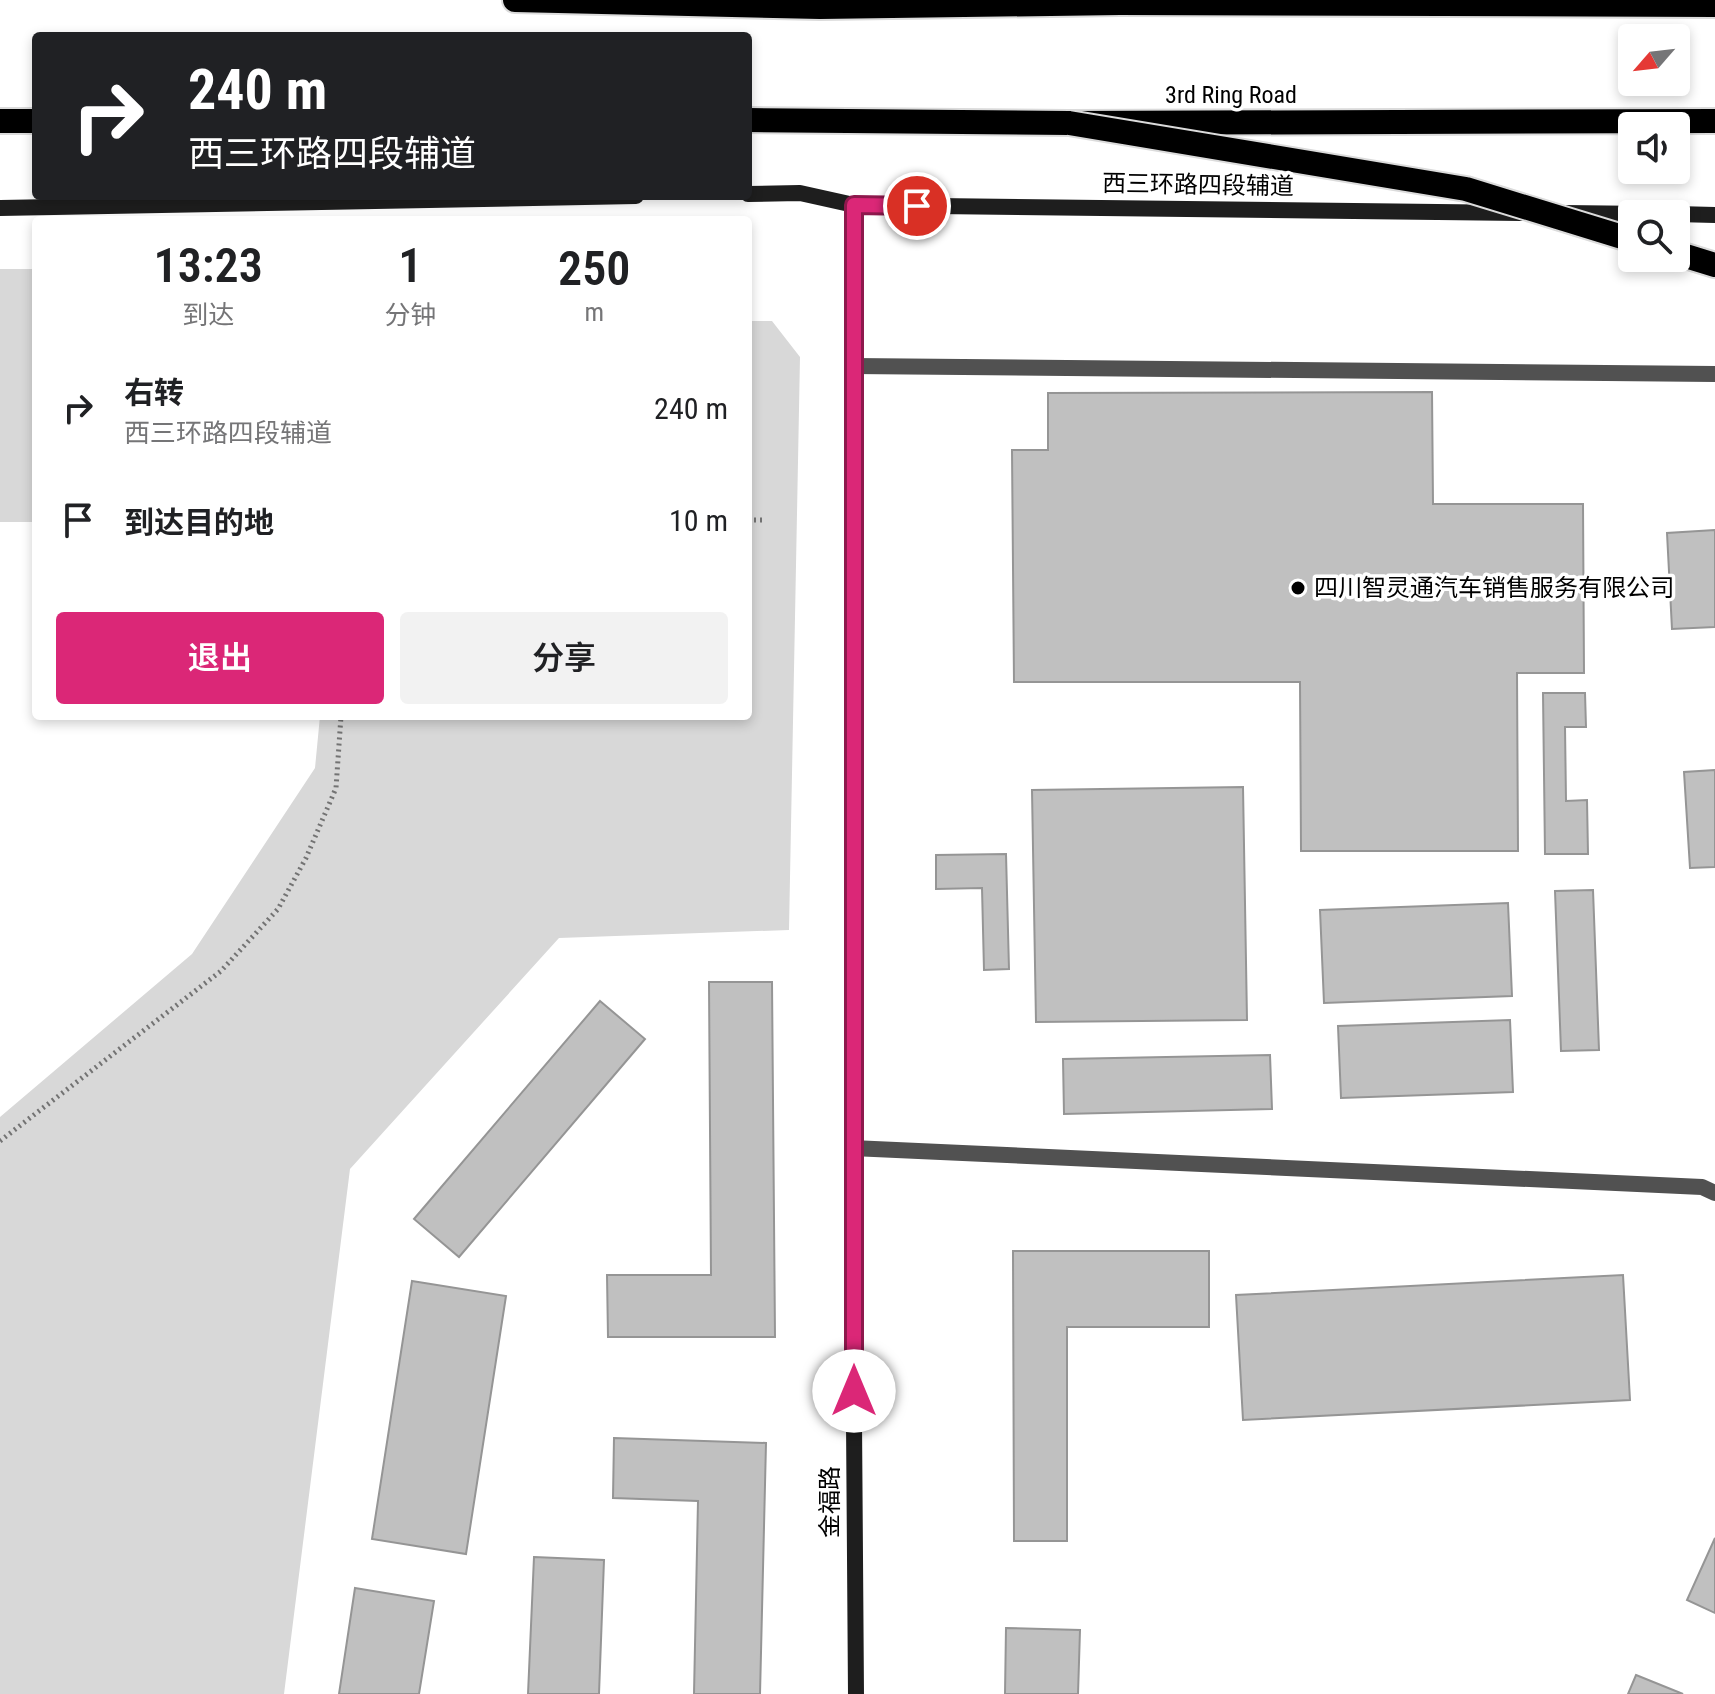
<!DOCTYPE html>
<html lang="zh">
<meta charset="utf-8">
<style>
body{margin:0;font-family:"Roboto Condensed","Noto Sans SC",sans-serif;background:#f2f2f2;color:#202124;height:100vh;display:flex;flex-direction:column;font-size:30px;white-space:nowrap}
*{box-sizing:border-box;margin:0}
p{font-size:26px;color:#757577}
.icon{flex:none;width:44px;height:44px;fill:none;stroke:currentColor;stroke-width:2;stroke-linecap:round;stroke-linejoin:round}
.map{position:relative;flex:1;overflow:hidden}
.sheet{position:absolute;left:32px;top:216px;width:720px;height:504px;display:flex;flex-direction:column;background:#fff;border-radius:8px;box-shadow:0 4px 12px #0003}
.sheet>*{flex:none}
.top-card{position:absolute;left:32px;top:32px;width:720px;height:168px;border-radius:8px;box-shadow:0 4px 12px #0003;background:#202124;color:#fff;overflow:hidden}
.needle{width:52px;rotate:242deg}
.buttons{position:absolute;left:1618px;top:24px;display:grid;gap:16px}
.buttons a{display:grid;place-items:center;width:72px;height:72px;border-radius:8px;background:#fff;box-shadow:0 4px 12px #0003;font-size:40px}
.pin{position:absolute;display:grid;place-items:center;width:68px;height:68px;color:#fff;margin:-34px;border:4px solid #fff;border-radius:50%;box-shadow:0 2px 8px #0007}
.me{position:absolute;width:88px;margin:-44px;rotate:0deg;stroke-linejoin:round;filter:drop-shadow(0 0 6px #0008)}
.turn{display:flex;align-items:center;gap:28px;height:168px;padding:0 24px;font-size:36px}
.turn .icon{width:104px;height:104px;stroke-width:2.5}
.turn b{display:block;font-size:56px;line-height:68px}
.eta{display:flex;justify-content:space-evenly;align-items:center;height:136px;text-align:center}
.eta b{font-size:48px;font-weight:600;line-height:56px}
.cta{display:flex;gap:16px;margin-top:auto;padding:16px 24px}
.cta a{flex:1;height:92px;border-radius:8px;background:#db2777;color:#fff;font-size:32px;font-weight:600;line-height:92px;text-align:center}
.cta a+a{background:#f2f2f2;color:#202124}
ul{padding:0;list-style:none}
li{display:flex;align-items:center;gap:24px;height:112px;padding:0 24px}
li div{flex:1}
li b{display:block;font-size:30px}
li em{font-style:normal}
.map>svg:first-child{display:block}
.green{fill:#d8d8d8}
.building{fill:#c0c0c0;stroke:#959595;stroke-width:2}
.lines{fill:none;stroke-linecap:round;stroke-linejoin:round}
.highway-casing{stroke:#dbdbdb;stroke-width:28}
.path{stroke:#737373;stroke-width:5;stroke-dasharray:2 4;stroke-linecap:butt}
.lane{stroke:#515151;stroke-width:16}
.street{stroke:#515151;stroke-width:16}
.secondary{stroke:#1e1e1e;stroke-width:16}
.highway{stroke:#000;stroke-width:24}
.highway-bridge-casing{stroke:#dbdbdb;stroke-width:28;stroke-linecap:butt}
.highway-bridge{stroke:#000;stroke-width:24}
.route-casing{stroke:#8e194d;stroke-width:20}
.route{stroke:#db2777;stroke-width:14}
.poi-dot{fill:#000;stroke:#fff;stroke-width:3}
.labels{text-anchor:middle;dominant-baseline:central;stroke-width:7;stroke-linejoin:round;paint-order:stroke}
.street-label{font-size:24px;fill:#000;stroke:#fff}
.poi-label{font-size:24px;fill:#000;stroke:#fff;text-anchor:start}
</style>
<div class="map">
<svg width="1715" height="1694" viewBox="0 0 1715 1694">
<rect width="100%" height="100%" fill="#fff"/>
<g class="green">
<rect x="0" y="269" width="36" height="253"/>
<polygon points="748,321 772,321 800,357 789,930 559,938 350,1169 284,1694 0,1694 0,1117 192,954 315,768 320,716 748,716"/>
</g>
<g class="building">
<polygon points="1432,392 1433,504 1583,504 1584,673 1517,673 1518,851 1301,851 1300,682 1014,682 1012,450 1048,450 1048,393"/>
<polygon points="1715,530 1715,627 1672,629 1667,533"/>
<polygon points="1543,693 1585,693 1586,727 1565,727 1566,801 1587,800 1588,854 1545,854"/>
<polygon points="1715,770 1715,867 1690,868 1684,772"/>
<polygon points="1243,787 1247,1020 1036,1022 1032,790"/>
<polygon points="1006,854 1009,969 984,970 982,888 936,889 936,855"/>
<polygon points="1593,890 1599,1050 1561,1051 1555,891"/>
<polygon points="1508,903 1512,996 1324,1003 1320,910"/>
<polygon points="709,982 772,982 775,1337 608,1337 607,1275 711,1275"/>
<polygon points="600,1001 645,1039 459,1257 414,1219"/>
<polygon points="1510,1020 1513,1092 1341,1098 1338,1026"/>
<polygon points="1270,1055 1272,1109 1064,1114 1063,1059"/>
<polygon points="1013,1251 1209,1251 1209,1327 1067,1327 1067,1541 1014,1541"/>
<polygon points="1623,1275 1630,1400 1243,1420 1236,1295"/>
<polygon points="412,1281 506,1296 466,1554 372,1539"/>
<polygon points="614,1438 766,1443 760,1694 694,1694 698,1501 613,1498"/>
<polygon points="1715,1538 1715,1613 1687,1600"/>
<polygon points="534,1557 604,1560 599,1694 528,1694"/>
<polygon points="355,1588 434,1601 419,1694 339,1694"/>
<polygon points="1006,1628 1080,1630 1078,1694 1005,1694"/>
<polygon points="1636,1675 1683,1694 1628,1694"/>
</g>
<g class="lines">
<g class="highway-casing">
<g id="highway">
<polyline points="515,0 820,7 1120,3 1715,5"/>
<polyline points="748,120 1069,123 1715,121"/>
<polyline points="0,121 36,121"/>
<polyline points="1676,253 1715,265"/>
</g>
</g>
<g class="path">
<polyline points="748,520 765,520"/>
<polyline points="0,1141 221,971 278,909 306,858 336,788 341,716"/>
</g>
<polyline class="lane" points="853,366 1715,374"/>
<polyline class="street" points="852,1148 1702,1187 1715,1193"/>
<g class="secondary">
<polyline points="748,194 800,193 854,205 1521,213"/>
<polyline points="854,205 852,1148 856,1694"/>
<polyline points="0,208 636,196"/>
<polyline points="1564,213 1649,214"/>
<polyline points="1676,214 1715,215"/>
</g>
<use href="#highway" class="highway"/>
<g class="highway-bridge-casing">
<polyline id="highway-bridge" points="1069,123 1466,189 1632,240"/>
</g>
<use href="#highway-bridge" class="highway-bridge"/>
</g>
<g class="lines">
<g class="route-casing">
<polyline id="route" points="854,1391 854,205 917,206"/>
</g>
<use href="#route" class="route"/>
</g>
<circle class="poi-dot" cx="1298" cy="588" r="8"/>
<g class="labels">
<g class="street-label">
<text x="1231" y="95">3rd Ring Road</text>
<text transform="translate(1198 185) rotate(1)">西三环路四段辅道</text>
<text transform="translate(830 1502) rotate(-90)">金福路</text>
</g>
<g class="poi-label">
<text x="1314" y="588">四川智灵通汽车销售服务有限公司</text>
</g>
</g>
</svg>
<div class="buttons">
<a><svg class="needle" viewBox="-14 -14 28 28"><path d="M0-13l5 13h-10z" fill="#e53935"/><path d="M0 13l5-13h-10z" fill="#757577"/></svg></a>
<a><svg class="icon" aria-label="sound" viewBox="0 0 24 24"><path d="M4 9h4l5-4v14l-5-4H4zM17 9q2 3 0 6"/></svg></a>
<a><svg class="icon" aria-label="search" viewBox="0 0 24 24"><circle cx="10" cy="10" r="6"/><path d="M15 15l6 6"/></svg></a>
</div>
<div class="pin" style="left:917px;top:206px;background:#d93025"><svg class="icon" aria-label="arrive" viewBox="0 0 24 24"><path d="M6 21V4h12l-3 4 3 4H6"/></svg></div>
<svg class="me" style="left:854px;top:1391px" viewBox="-20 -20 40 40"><circle r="19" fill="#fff"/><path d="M0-13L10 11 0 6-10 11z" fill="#db2777"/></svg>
<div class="top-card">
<div class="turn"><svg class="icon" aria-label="right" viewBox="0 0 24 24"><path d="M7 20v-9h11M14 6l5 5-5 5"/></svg><div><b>240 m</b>西三环路四段辅道</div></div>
</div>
<section class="sheet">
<div class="eta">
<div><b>13:23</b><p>到达</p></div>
<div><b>1</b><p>分钟</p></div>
<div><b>250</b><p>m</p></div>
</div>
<ul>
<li><svg class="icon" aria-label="right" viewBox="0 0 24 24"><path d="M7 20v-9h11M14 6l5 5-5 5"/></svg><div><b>右转</b><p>西三环路四段辅道</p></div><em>240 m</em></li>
<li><svg class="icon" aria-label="arrive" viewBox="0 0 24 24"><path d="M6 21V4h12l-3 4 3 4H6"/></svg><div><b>到达目的地</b></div><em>10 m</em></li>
</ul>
<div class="cta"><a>退出</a><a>分享</a></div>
</section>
</div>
